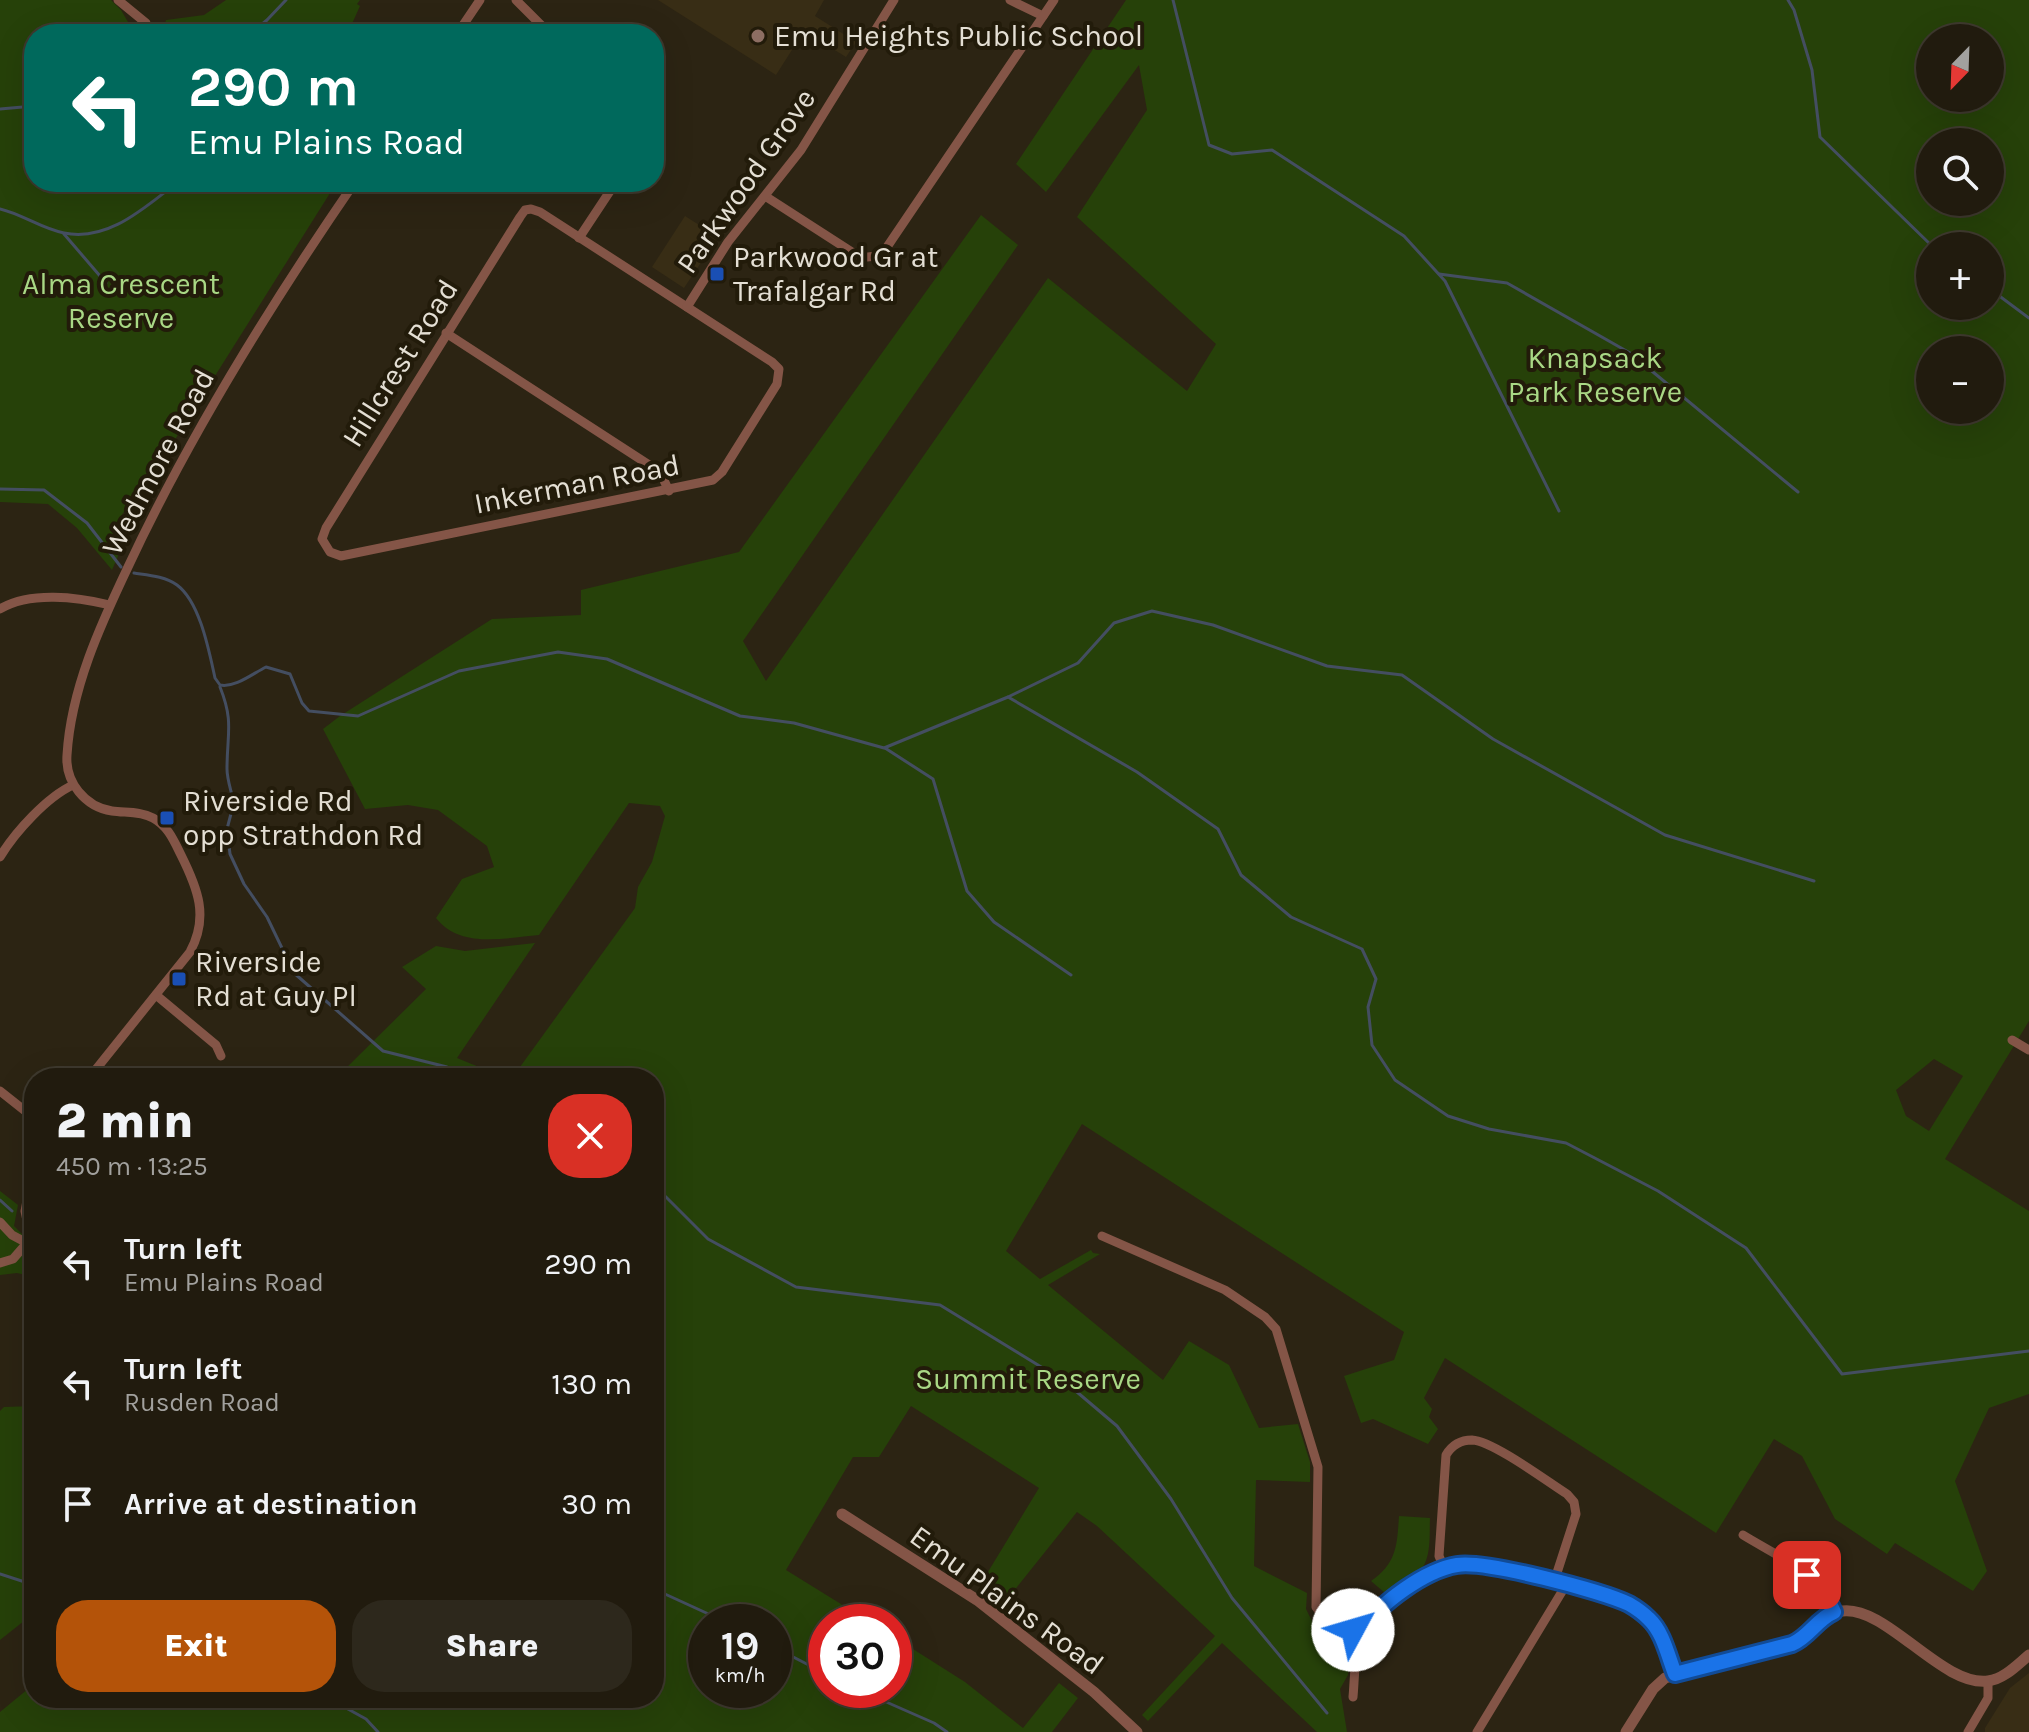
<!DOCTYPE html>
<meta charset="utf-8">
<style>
body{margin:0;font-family:Karla,sans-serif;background:#2d281c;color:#f1f3f6;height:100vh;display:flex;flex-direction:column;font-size:30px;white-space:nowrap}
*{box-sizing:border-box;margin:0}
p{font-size:26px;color:#a2a19e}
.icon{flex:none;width:44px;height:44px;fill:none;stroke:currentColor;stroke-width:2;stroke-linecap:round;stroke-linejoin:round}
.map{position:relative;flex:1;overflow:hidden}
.details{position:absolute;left:24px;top:1068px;width:640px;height:640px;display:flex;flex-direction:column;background:#211b0e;border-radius:32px;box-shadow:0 8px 32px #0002,0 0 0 2px #3e392e}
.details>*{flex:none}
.banner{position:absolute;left:24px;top:24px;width:640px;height:168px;border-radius:32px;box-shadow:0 8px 32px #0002,0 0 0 2px #3e392e;background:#00695c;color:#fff;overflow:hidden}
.needle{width:52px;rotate:203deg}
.controls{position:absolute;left:1916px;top:24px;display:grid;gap:16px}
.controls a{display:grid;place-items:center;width:88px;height:88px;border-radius:50%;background:#211b0e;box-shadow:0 8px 32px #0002,0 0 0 2px #3e392e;font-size:40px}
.speed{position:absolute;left:688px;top:1604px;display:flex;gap:16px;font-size:40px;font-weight:700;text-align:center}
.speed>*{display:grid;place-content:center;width:104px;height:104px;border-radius:50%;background:#211b0e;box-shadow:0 8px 32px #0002,0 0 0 2px #3e392e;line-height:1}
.speed small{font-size:20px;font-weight:400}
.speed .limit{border:12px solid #d22;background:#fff;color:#111}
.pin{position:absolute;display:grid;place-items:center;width:68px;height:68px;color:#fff;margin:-34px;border-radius:16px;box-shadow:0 4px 12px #0006}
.me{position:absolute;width:88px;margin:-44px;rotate:51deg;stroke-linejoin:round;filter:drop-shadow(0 0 6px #0008)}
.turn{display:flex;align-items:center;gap:28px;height:168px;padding:0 32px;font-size:36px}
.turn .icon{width:104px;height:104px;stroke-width:2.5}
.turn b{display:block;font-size:56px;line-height:68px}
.round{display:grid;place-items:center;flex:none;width:84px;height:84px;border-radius:32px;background:#2d281c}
.head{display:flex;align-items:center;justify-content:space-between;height:136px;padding:0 32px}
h1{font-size:48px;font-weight:800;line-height:60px}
.primary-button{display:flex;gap:16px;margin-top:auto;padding:16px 32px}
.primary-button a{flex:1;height:92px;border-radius:32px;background:#b45309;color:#fff;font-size:32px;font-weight:800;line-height:92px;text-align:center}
.primary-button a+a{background:#2d281c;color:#f1f3f6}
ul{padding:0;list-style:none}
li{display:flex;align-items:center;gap:24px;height:120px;padding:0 32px}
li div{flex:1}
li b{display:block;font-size:30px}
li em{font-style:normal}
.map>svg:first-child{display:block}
.built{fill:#382d15}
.green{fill:#264109;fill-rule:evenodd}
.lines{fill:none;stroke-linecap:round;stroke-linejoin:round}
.stream{stroke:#444e61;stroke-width:3}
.minor{stroke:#845547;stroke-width:9}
.tertiary{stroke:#845547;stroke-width:11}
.route-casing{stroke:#114b97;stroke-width:20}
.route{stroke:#1a73e8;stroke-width:14}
.education-dot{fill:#8d6e63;stroke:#221b0a;stroke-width:3}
.transit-dot{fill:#1a4fb4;stroke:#221b0a;stroke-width:3}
.labels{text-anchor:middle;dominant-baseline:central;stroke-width:8;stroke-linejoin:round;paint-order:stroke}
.poi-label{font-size:30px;fill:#e4dfd4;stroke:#221b0a;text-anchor:start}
.street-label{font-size:30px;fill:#e4dfd4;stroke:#221b0a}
.park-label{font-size:30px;fill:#a9d885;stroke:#221b0a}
</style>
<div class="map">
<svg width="2029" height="1732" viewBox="0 0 2029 1732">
<rect width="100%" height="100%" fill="#2c2413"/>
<g class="built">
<polygon points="658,0 824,0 815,16 856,42 846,57 804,31 776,75"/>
<polygon points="685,216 718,237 684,288 652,267"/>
<polygon points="2029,1673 2029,1732 1985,1732 1985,1728 2010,1688"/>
</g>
<g class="green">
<polygon points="0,0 111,0 121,10 135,34 34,34 34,182 337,182 147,484 142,502 137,500 129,512 125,510 117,523 129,531 112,570 77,528 48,504 0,502"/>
<polygon points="226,0 360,0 357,4 360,6 351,26 352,34 162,34 166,20 204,15"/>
<path d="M1126 0H2029V1021L1945 1159 2029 1211V1394L1989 1408 1955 1481 1987 1571 1973 1591 1895 1543 1887 1554 1835 1519 1802 1456 1774 1439 1716 1533 1445 1358 1424 1398 1432 1409 1429 1417 1438 1429 1428 1444 1373 1419 1361 1423 1344 1376 1394 1360 1404 1332 1082 1124 1006 1251 1040 1279 1091 1250 1093 1253 1100 1254 1048 1285 1163 1380 1189 1341 1229 1365 1259 1428 1298 1424 1310 1462V1482L1256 1480 1254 1566 1307 1593 1306 1609 1313 1623 1351 1640 1348 1675 1340 1689 1347 1732H1317L1222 1643 1148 1721 1142 1715 1215 1636 1097 1526 1077 1512 1005 1602 980 1585 1039 1488 911 1406 879 1457H853L786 1570 870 1622H826V1690H894V1637L965 1682 1023 1728 1059 1683 1078 1698 1052 1732H0V1712L34 1684V1698H654V1078H512L635 908 638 887 652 862 665 816 660 806 629 803 539 935C505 938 460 949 436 918L462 879 494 867 487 846 438 810 408 805 365 809 323 729 340 716 492 619 581 615V590L739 552 981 215 1018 245 743 641 766 681 1048 278 1187 391 1216 344 1077 217 1147 110 1139 65 1046 192 1016 164ZM1930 38H1990V98H1930ZM1930 142H1990V202H1930ZM1930 246H1990V306H1930ZM1930 350H1990V410H1930ZM1934 1059 1963 1076 1929 1131 1906 1116 1896 1090ZM706 1622H774V1690H706Z"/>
<polygon points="535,943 457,1058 506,1078 336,1078 426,989 402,967 436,946 465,951"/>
<polygon points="0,1191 18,1205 14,1226 34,1246 34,1277 17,1273 0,1275"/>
<polygon points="34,1406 34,1613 0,1640 0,1411 4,1407"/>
<path d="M1399 1516 1430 1518C1429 1538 1433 1566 1412 1577 1399 1583 1397 1583 1385 1593L1371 1581C1397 1563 1397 1545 1399 1516Z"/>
</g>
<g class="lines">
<g class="stream">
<polyline points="1173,0 1209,145 1232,154 1272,150 1404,236 1445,281 1559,511"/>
<polyline points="1788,0 1794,10 1812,70 1820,137 1932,246"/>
<polyline points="250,34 267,20 286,0"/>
<polyline points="0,109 34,106"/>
<path d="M0 209C22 214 42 229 64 233 109 242 145 207 178 182"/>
<polyline points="64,234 106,283"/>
<polyline points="1439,274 1507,283 1630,353 1798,492"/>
<polyline points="1990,289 2029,318"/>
<polyline points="0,489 44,490 87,523 121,567"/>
<path d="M134 573C147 575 165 576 177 585 200 602 209 651 215 678L220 685C235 688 252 674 266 667L290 674 302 703 309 711 358 716 459 671 558 652 607 659 740 716 794 723 884 748 1008 697 1137 772 1218 829 1241 875 1291 917 1362 949 1376 979 1368 1007 1372 1045 1395 1080 1448 1116 1489 1129 1566 1143 1658 1191 1746 1248 1842 1374 2029 1351"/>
<path d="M220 687C234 722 227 733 227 769 227 779 231 790 233 800"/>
<polyline points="1008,697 1078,663 1114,623 1152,611 1213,625 1327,666 1402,675 1493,739 1665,835 1814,881"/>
<polyline points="885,748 933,779 967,891 994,922 1071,975"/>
<polyline points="233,806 227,829 230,854 244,884 267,917 294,973 383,1051 447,1067 472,1078"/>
<polyline points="654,1175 665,1196 708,1239 796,1287 940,1305 1064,1381 1117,1426 1171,1499 1232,1598 1327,1713"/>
<polyline points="0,1200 12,1211"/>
<polyline points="0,1574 34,1585"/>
<polyline points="654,1589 726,1622"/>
<polyline points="774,1647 826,1674"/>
<polyline points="859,1690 934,1723 947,1732"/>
<polyline points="328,1698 366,1719 378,1732"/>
</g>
<g class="minor">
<polyline points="118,0 146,23"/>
<polyline points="516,0 550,34"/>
<polyline points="1010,0 1043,16"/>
<polyline points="457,34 480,0"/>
<path d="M765 196 855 254C868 260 878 257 887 247L1054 0"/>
<polygon points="531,209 540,212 772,362 779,369 777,384 722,472 713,480 341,556 330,552 322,539 326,528 520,217 525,210"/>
<polyline points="579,238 616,182"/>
<polyline points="687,307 728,242 801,150 894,0"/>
<polyline points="446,333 660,472 669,491"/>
<path d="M0 609C30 591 77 597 110 605"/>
<path d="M0 857C15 832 47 797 73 785"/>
<polyline points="156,995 216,1045 221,1056"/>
<polyline points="2012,1040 2029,1050"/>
<path d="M89 1078 190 952C209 917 198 889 181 855 174 841 168 826 153 818 140 811 125 813 112 811 85 807 65 782 67 755 71 689 100 626 128 567 191 432 271 304 355 182"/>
<polyline points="0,1091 34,1118"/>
<polyline points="0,1222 12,1235 27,1243 29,1230 25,1211 34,1164"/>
<path d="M1102 1236 1225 1290 1265 1317 1276 1329 1318 1467 1316 1607C1327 1624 1344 1630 1363 1630"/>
<polyline points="0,1263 13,1259 27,1243"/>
<path d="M1743 1535C1777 1556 1820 1573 1834 1612"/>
<path d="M1444 1568 1439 1556 1446 1455C1452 1445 1460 1440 1472 1440 1493 1441 1548 1482 1567 1494L1574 1502 1576 1514 1554 1582"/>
<path d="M1353 1697C1355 1675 1354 1645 1366 1625 1380 1601 1429 1570 1456 1565 1484 1560 1602 1591 1629 1604 1636 1608 1643 1613 1649 1619 1663 1632 1668 1656 1675 1674"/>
<polyline points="1477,1732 1566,1585"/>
<polyline points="1968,1732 1988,1698 1988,1681"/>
</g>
<g class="tertiary">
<polyline points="842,1514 977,1600 1094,1692 1137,1732"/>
<path d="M1626 1732 1653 1689 1665 1678 1792 1644C1812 1636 1819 1614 1842 1611 1886 1605 1942 1687 1988 1681 2004 1679 2017 1665 2029 1655"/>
</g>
</g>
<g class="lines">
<g class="route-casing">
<path id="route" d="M1353 1630H1363C1379 1603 1426 1570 1457 1565 1485 1560 1602 1591 1629 1604 1636 1608 1643 1613 1649 1619 1663 1632 1668 1656 1675 1674L1792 1644C1809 1637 1817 1619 1834 1612L1823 1589 1807 1575"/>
</g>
<use href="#route" class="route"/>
</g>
<circle class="education-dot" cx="758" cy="36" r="8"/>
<g class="transit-dot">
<rect x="709" y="266" width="16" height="16" rx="4"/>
<rect x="159" y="810" width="16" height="16" rx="4"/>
<rect x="171" y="971" width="16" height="16" rx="4"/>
</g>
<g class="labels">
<g class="poi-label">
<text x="774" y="36">Emu Heights Public School</text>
<text x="733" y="257">Parkwood Gr at<tspan x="733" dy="34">Trafalgar Rd</tspan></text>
<text x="183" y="801">Riverside Rd<tspan x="183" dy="34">opp Strathdon Rd</tspan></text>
<text x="195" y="962">Riverside<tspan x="195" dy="34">Rd at Guy Pl</tspan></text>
</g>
<g class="street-label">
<text transform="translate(746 181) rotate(-55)">Parkwood Grove</text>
<text transform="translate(400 363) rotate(-58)">Hillcrest Road</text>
<text transform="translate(158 462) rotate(-62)">Wedmore Road</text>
<text transform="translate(577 484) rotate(-11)">Inkerman Road</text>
<text transform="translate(1007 1600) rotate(36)">Emu Plains Road</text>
</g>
<g class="park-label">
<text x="121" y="284">Alma Crescent<tspan x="121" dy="34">Reserve</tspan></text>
<text x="1595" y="358">Knapsack<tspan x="1595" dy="34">Park Reserve</tspan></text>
<text x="1028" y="1379">Summit Reserve</text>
</g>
</g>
</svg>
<div class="controls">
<a><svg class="needle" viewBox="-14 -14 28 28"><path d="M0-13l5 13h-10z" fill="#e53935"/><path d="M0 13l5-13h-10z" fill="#a2a19e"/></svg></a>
<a><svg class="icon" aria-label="search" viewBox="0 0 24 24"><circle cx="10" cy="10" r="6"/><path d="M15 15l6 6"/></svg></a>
<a>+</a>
<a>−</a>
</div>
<div class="speed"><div>19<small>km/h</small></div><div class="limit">30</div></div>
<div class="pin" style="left:1807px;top:1575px;background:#d93025"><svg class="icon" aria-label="arrive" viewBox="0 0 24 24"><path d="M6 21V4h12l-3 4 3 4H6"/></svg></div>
<svg class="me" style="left:1353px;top:1630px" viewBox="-20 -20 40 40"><circle r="19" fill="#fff"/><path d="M0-13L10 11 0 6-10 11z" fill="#1a73e8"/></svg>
<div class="banner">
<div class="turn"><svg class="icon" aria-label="left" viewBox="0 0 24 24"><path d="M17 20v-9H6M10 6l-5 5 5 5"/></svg><div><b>290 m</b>Emu Plains Road</div></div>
</div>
<section class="details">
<div class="head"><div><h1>2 min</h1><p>450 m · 13:25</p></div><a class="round" style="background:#d93025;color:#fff"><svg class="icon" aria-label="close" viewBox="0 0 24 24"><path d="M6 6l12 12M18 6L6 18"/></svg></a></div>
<ul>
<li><svg class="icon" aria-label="left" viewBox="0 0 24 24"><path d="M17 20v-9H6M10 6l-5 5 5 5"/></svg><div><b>Turn left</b><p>Emu Plains Road</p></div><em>290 m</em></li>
<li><svg class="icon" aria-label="left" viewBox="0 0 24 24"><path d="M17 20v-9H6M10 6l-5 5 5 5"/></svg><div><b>Turn left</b><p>Rusden Road</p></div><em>130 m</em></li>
<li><svg class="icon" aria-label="arrive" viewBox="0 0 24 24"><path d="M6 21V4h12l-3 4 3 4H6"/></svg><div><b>Arrive at destination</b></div><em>30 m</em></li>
</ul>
<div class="primary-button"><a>Exit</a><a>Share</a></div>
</section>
</div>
